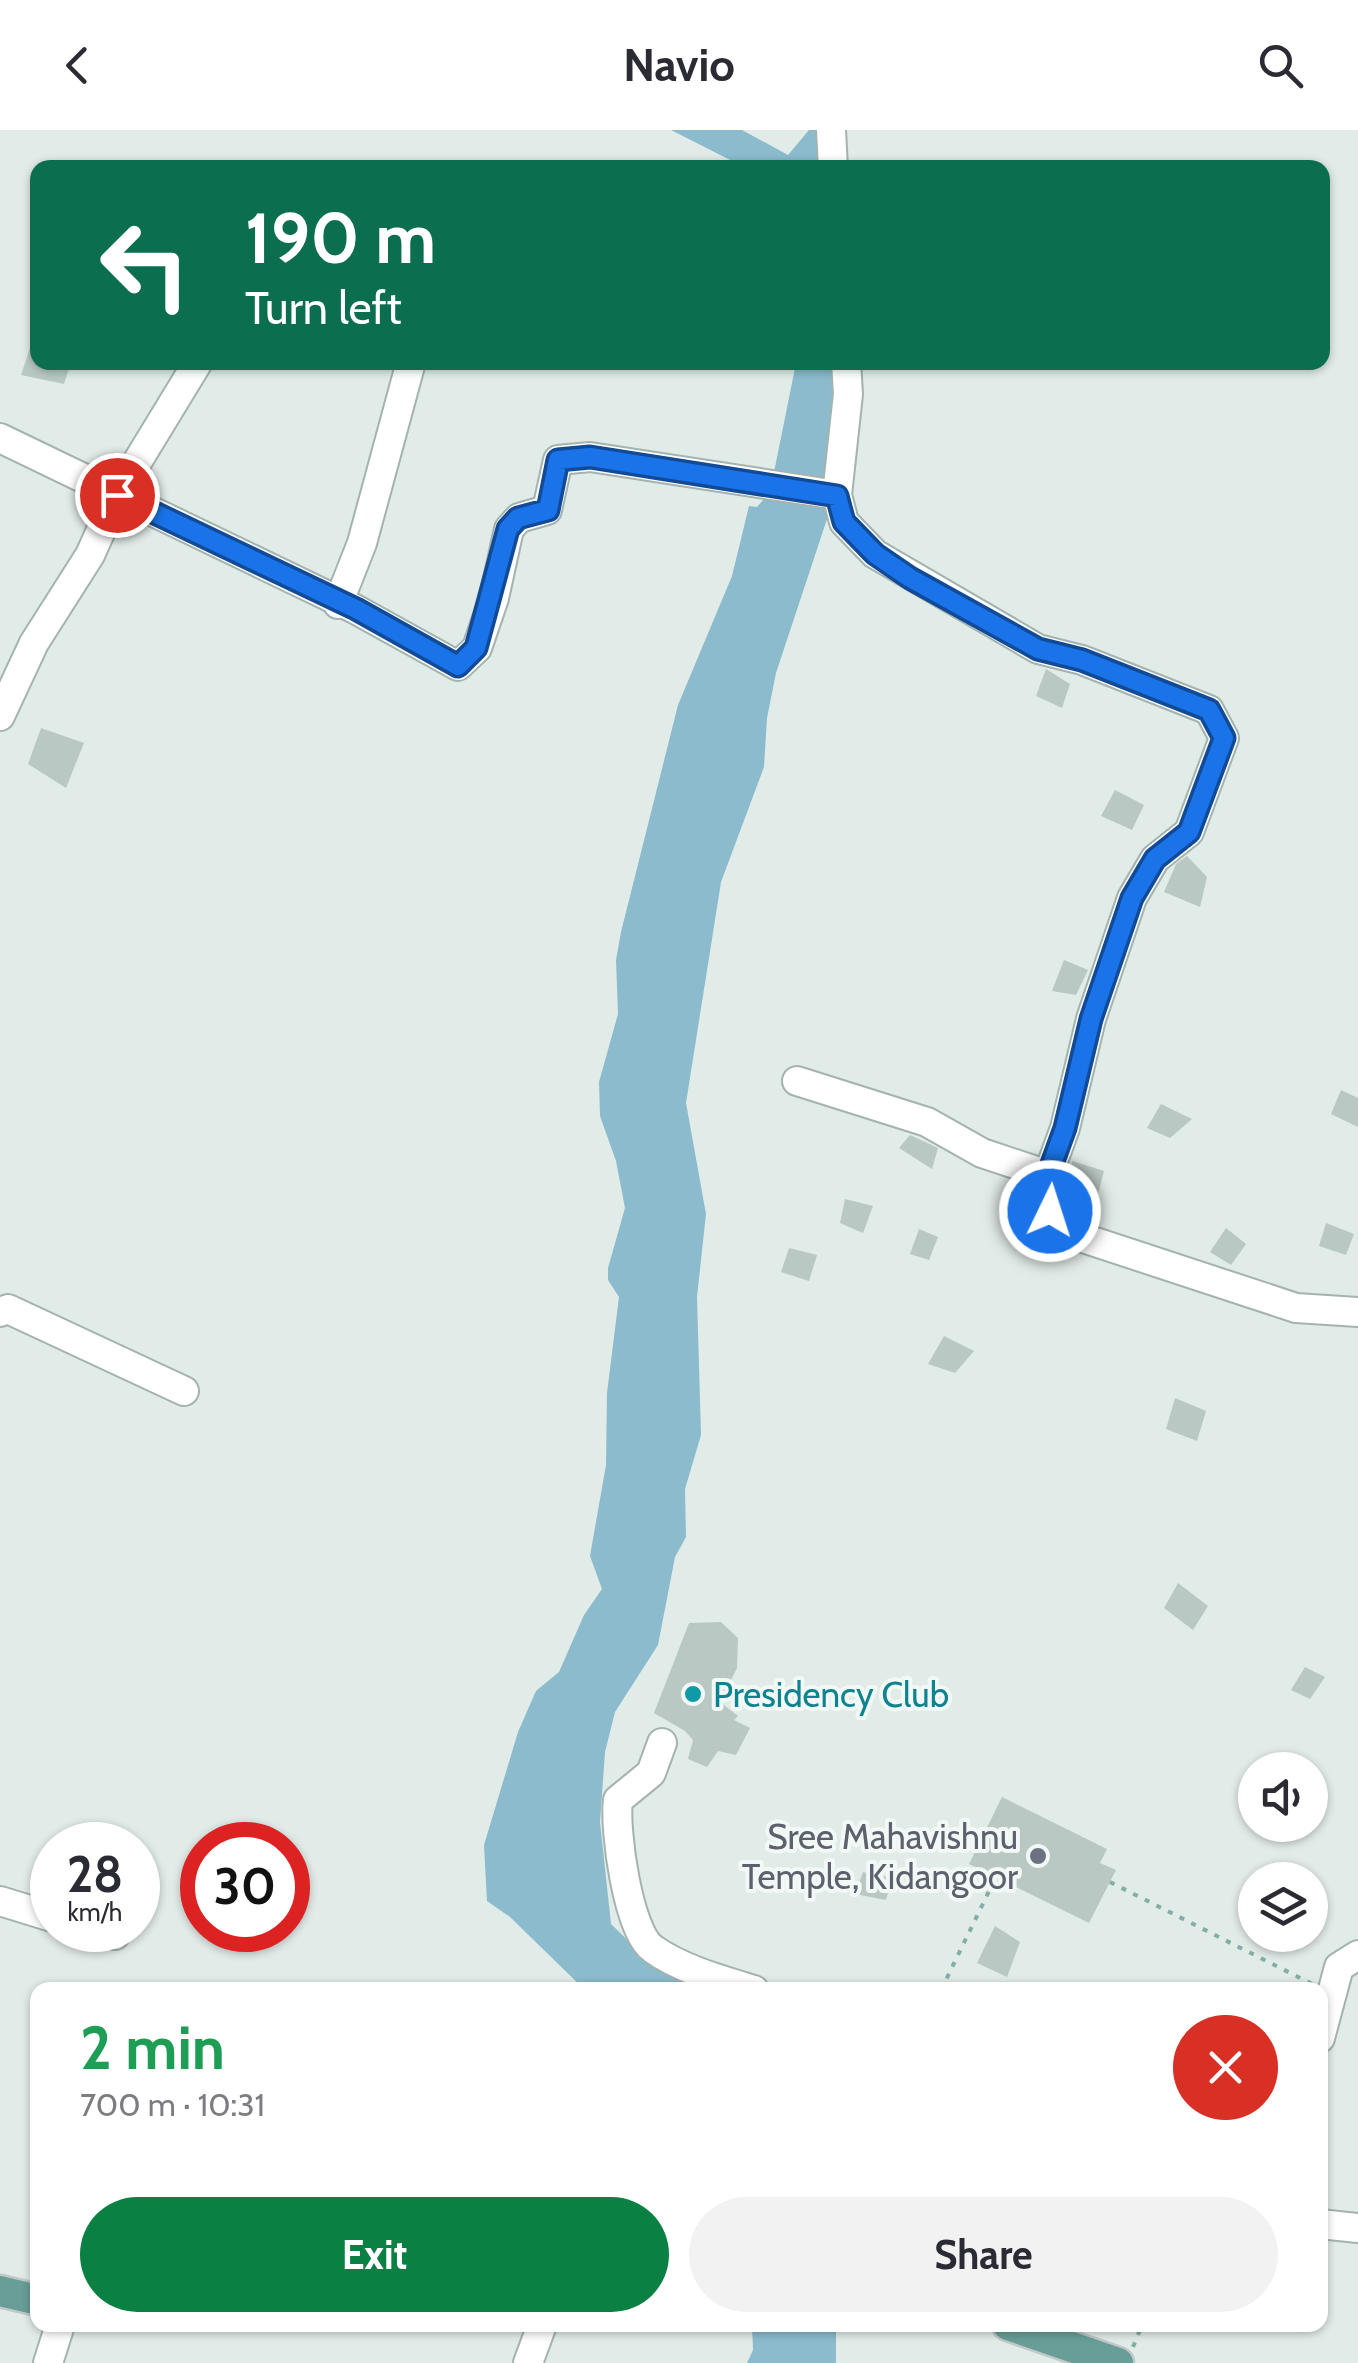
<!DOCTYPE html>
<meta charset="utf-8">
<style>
body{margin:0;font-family:Cabin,sans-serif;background:#f2f2f3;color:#2b2b33;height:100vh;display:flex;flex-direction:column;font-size:38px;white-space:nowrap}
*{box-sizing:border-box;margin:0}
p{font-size:32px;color:#7c7c81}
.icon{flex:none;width:55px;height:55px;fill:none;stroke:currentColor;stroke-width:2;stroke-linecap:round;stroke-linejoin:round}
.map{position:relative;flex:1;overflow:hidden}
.drawer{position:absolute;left:30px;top:1852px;width:1298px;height:350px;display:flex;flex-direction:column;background:#fff;border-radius:20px;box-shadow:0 2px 8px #0004}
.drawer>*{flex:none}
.banner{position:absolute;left:30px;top:30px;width:1300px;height:210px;border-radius:20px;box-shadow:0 2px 8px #0004;background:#0b6e4f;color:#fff;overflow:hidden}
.buttons{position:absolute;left:1238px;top:1622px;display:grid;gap:20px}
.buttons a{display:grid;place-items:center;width:90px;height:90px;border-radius:50%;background:#fff;box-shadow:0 2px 8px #0004;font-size:50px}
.speed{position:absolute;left:30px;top:1692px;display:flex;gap:20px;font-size:50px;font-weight:700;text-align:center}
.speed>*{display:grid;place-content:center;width:130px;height:130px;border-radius:50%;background:#fff;box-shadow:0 2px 8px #0004;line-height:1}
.speed small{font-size:25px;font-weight:400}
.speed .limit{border:15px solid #d22;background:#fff;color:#111}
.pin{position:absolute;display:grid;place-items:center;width:85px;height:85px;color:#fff;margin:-42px;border:5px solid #fff;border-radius:50%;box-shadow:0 2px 10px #0007}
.me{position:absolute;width:110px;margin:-55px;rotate:4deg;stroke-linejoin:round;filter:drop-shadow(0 0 8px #0008)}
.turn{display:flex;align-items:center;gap:35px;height:210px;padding:0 50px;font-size:45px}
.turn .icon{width:130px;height:130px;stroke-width:2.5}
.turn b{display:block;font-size:70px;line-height:85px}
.round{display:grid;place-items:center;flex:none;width:105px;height:105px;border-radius:52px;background:#f2f2f3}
.head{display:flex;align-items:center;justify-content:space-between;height:170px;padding:0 50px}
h1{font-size:60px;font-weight:700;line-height:75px;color:#1e9e55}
.action{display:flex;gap:20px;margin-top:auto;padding:20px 50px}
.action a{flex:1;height:115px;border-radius:60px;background:#0b8043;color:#fff;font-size:40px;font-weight:700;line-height:115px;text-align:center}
.action a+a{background:#f2f2f3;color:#2b2b33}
header{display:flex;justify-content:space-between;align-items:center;height:130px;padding:0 50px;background:#fff;font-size:45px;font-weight:700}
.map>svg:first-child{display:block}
.water{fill:#8bbbcd}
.building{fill:#bac8c4}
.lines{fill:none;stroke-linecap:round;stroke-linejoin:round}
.minor-casing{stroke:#a4b3af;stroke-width:32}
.major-casing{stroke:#c1c8c7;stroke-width:35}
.path{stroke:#83ada5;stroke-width:4;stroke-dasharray:5 8;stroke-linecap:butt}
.minor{stroke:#fff;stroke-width:28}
.major{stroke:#689e97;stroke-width:30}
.route-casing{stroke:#114b97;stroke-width:25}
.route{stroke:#1a73e8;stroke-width:18}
.culture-dot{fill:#0f9aa8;stroke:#f1f8f5;stroke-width:4}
.worship-dot{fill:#6b7280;stroke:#f1f8f5;stroke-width:4}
.labels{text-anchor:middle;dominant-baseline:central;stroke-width:8;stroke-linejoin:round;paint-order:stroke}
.culture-label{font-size:35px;fill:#0d838f;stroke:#f1f8f5;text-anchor:start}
.worship-label{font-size:35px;fill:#5b616d;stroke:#f1f8f5;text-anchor:end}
</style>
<header><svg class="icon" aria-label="back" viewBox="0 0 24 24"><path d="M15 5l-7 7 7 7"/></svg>Navio<svg class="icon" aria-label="search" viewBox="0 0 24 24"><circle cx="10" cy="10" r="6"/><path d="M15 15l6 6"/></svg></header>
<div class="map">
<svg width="1358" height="2233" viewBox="0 0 1358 2233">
<rect width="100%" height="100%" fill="#e1ebe8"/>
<g class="water">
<polygon points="671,0 742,0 788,25 809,0 828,0 828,37 744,37"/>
<polygon points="796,233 836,233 829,383 776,543 767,588 764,637 721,752 686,973 706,1084 697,1167 701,1305 685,1359 686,1407 675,1427 658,1515 615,1582 605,1622 600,1692 611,1794 646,1828 717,1860 585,1860 510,1787 487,1771 484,1715 518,1602 536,1561 559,1542 584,1485 602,1459 590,1426 606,1335 607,1263 619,1167 608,1150 608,1138 625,1078 616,1031 600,986 599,952 618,884 616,830 621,802 678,575 732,446 749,376 757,377 770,362"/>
<polygon points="752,2195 836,2195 836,2233 747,2233 753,2220"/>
</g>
<g class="building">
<polygon points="35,203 38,232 71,232 64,254 21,245"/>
<polygon points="1046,539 1070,554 1062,578 1036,566"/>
<polygon points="41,598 84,613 66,658 28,634"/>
<polygon points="1115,660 1144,675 1132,700 1101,686"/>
<polygon points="1187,726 1207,747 1200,777 1164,762 1176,734"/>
<polygon points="1064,830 1088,840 1076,865 1052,861"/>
<polygon points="1341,960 1358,968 1358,997 1331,984"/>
<polygon points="1161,974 1192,989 1170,1008 1147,998"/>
<polygon points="910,1005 938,1018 932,1039 899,1018"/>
<polygon points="1072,1031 1104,1041 1098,1064 1069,1056"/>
<polygon points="845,1069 873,1076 863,1103 840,1093"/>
<polygon points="1326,1093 1354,1104 1346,1125 1319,1116"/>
<polygon points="1226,1098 1246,1114 1231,1135 1210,1122"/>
<polygon points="919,1099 938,1107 929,1130 910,1124"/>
<polygon points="789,1118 817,1125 809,1151 781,1142"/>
<polygon points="944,1206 974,1221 955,1243 928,1234"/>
<polygon points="1175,1268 1206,1281 1197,1311 1166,1299"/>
<polygon points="1178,1453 1208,1476 1193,1500 1164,1478"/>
<polygon points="721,1492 738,1508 737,1538 720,1572 738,1586 734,1590 750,1598 736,1625 718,1621 707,1637 688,1629 693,1610 685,1601 654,1583 689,1493"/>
<polygon points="1305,1537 1325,1547 1310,1569 1291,1560"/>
<polygon points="1002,1667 1107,1719 1100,1733 1116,1740 1089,1793 969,1734"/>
<polygon points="863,1742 892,1748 886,1770 855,1764"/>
<polygon points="995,1796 1020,1812 1007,1847 977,1833"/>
</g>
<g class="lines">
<g class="minor-casing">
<g id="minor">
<polyline points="831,0 833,38"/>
<polyline points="846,232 848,264 837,365 844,392 875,424 1038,519 1082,530 1209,580 1224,608 1189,702 1155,729 1132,768 1091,889 1065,998 1048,1045"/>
<polyline points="0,308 355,479 458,536 477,518 494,468 509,399 519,388 547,380 558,330 590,327 837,365"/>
<polyline points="338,474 362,413 411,232"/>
<polyline points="0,586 34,513 90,425 117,365 198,232"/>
<path d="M797 951 927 992 982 1023 1048 1045C1045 1073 1051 1094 1077 1106L1296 1178 1358 1182"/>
<polyline points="0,1182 8,1179 184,1261"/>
<path d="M662 1613 651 1643 618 1670C614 1699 628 1802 653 1819 681 1839 721 1850 754 1860"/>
<polyline points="0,1771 52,1787"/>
<polyline points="97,1800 115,1805"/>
<polyline points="1320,1908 1339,1837 1358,1825"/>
<polyline points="1320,2094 1358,2098"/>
<polyline points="48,2233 60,2195"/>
<polyline points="528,2233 542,2195"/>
</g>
</g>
<g class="major-casing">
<g id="major">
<polyline points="0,2161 38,2170"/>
<polyline points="1008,2195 1118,2233"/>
</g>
</g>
<g class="path">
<polyline points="1110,1752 1314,1855"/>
<polyline points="941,1860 996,1747"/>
<polyline points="1133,2217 1142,2195"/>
</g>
<use href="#minor" class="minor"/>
<use href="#major" class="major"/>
</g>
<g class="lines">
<g class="route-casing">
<polyline id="route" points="117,365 356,479 458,536 476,518 508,399 518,388 548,380 558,330 590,327 837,366 844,392 875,424 910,448 1038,519 1082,530 1209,580 1224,608 1189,702 1155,729 1132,768 1091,889 1065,998 1048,1045 1050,1081"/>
</g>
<use href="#route" class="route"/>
</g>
<circle class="culture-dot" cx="693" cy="1564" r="10"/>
<circle class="worship-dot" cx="1038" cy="1726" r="10"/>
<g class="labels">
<g class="culture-label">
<text x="713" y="1564">Presidency Club</text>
</g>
<g class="worship-label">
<text x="1018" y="1706">Sree Mahavishnu<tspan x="1018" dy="40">Temple, Kidangoor</tspan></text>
</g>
</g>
</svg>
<div class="buttons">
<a><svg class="icon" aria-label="sound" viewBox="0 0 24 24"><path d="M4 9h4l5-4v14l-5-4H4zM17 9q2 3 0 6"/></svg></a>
<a><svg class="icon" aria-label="layers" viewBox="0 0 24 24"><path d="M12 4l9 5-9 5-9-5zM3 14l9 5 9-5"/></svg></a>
</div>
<div class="speed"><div>28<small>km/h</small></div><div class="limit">30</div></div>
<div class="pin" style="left:117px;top:365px;background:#d93025"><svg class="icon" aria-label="arrive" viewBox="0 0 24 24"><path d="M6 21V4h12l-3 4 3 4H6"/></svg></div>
<svg class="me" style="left:1050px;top:1081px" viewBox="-20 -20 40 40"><circle r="17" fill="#1a73e8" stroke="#fff" stroke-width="3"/><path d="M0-11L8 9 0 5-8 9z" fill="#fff"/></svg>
<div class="banner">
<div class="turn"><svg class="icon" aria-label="left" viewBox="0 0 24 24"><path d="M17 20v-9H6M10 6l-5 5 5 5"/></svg><div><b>190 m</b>Turn left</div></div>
</div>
<section class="drawer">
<div class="head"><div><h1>2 min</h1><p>700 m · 10:31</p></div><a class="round" style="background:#d93025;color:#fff"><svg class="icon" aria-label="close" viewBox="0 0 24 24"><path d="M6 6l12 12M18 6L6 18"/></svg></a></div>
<div class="action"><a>Exit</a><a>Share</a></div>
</section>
</div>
